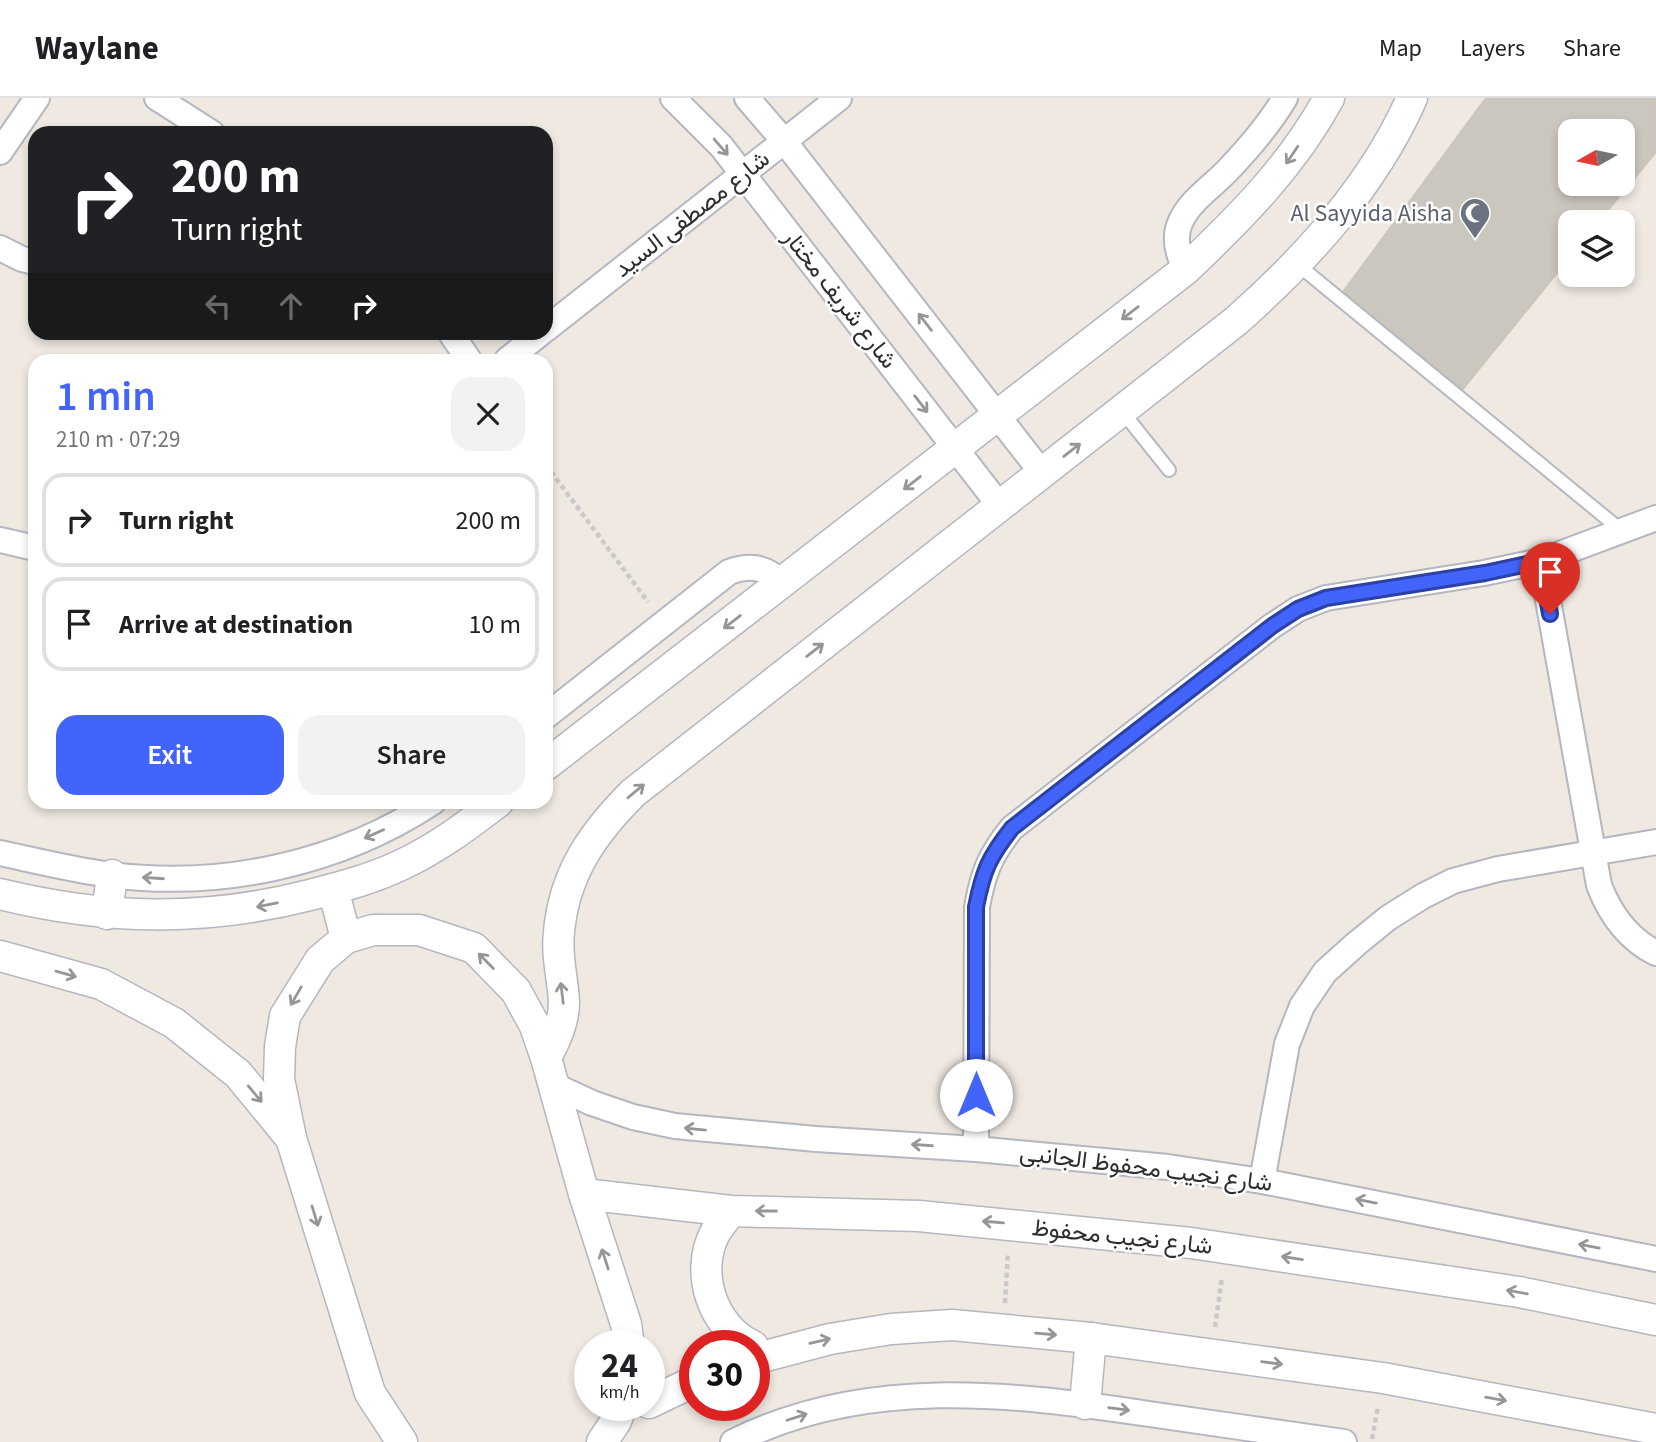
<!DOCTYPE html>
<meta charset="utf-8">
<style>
body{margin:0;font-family:"Source Sans 3",Vazirmatn,sans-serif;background:#f2f2f2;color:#202124;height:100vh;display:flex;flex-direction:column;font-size:26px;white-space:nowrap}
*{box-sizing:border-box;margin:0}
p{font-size:23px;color:#757577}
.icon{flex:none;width:38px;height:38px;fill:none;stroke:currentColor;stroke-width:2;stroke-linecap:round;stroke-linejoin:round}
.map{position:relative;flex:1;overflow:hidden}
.details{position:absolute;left:28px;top:256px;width:525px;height:455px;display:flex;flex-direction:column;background:#fff;border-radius:21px;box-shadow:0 4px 10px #0003}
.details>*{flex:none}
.guide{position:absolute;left:28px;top:28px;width:525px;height:214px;border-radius:21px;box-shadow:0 4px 10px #0003;background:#202124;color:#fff;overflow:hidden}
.needle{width:46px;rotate:261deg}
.buttons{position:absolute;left:1558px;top:21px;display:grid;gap:14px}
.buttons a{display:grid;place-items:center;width:77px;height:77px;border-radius:14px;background:#fff;box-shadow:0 4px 10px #0003;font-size:35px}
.speed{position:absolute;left:574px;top:1232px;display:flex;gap:14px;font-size:35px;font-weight:700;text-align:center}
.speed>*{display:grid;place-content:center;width:91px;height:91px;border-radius:50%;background:#fff;box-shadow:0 4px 10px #0003;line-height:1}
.speed small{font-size:18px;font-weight:400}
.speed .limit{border:10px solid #d22;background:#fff;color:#111}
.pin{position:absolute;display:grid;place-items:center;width:60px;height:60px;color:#fff;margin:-72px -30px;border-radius:50% 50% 50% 0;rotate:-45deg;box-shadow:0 0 7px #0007}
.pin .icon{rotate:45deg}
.me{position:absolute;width:77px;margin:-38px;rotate:0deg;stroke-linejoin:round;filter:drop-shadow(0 0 5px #0008)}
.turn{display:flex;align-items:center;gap:24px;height:147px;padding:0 28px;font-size:32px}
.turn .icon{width:91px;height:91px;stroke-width:2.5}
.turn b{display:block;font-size:49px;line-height:60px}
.lanes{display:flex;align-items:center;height:66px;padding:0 28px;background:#0003;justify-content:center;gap:35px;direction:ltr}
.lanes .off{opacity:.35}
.round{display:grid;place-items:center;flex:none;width:74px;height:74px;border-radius:21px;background:#f2f2f2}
.overview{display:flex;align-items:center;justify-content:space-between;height:119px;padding:0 28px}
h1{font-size:42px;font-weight:600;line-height:52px;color:#4264fb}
.primary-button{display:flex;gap:14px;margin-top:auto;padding:14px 28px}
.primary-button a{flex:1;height:80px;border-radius:21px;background:#4264fb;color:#fff;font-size:28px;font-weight:600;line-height:80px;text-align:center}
.primary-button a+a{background:#f2f2f2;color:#202124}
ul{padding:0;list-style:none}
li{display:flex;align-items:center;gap:21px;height:94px;margin:0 14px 10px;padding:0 14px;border:4px solid #e0e0e0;border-radius:21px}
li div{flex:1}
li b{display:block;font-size:26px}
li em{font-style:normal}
header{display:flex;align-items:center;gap:42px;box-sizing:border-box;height:98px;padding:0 35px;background:#fff;border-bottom:2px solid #e0e0e0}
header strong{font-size:33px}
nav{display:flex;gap:38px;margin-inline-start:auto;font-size:24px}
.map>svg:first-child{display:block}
.building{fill:#cbc7bf;stroke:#cbc5ba;stroke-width:2;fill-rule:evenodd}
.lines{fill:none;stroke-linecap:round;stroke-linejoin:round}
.service-casing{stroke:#b4b7c1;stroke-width:16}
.minor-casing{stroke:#b4b7c1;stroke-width:28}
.tertiary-casing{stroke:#b4b7c1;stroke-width:33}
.path{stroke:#c9c9c9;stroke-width:4.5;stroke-dasharray:5 3.5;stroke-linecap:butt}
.service{stroke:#fff;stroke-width:12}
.minor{stroke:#fff;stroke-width:24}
.tertiary{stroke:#fff;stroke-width:30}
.oneway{stroke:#969696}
.route-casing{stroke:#2b41a3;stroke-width:18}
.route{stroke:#4264fb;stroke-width:12}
.labels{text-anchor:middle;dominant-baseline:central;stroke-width:5;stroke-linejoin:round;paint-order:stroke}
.worship-label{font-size:24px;fill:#5b616d;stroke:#fff;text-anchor:end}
.street-label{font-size:24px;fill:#2e2e2e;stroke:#fff}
</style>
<header>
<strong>Waylane</strong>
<nav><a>Map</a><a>Layers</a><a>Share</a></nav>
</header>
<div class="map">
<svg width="1656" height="1344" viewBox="0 0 1656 1344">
<rect width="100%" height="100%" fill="#efe9e1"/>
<path class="building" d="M1486 0H1656V54L1598 124H1570V159L1462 292 1343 194ZM1570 33H1622V86H1570Z"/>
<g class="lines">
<g class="service-casing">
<g id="service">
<polyline points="1297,166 1622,433"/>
<polyline points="1122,313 1169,372"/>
</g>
</g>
<g class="minor-casing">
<g id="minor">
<polyline points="157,0 212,35"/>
<polyline points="673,0 721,48 1000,408"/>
<polyline points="747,0 784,43 1042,375"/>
<polyline points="0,54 37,0"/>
<polyline points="0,150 22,161 35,164"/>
<path d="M1185 172C1179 157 1173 141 1180 125 1189 103 1212 89 1227 73 1248 51 1269 27 1285 0"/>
<polyline points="546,231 839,0"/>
<polyline points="450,234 469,262"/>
<polyline points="507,262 542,234"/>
<polyline points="0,442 35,450"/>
<path d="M1541 463 1599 787C1610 816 1628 841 1656 855"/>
<path d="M546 618 729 474C751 466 765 469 783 485"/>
<path d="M0 755C37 763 73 772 111 777 222 791 339 766 433 704"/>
<polyline points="553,987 592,1005 633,1019 675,1028 816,1041 976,1051 1168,1069 1262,1083 1656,1161"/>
<path d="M976 1051 977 809C983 775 990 757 1012 730L1272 528 1298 511 1326 500 1484 475 1541 463 1656 420"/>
<polyline points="1262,1083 1287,946 1302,908 1325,874 1356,846 1388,820 1423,798 1453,783 1498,771 1656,744"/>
<path d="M733 1344C865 1278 1009 1295 1149 1316 1214 1325 1279 1335 1344 1344"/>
</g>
</g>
<g class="tertiary-casing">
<g id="tertiary">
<path d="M546 667 1185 172C1240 120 1292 68 1329 0"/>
<polyline points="333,791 346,840"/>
<path d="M0 796C106 822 204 824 310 797 340 789 372 781 401 767 436 751 468 727 498 704"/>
<polyline points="107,816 112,777"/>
<polyline points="0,858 101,886 174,925 238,976 289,1038"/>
<path d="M546 960C555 942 564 925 564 904 563 881 556 858 559 834 564 776 593 735 633 695L1236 223C1307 160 1373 88 1412 0"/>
<polyline points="584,1096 731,1113 919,1118 1191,1145 1519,1194 1656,1222"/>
<path d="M731 1113C726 1120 719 1128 715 1135 694 1175 713 1230 753 1248"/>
<polyline points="754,1261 830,1241 891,1231 952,1227 1091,1240 1383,1280 1656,1331"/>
<polyline points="649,1305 695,1283"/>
<polyline points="1085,1306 1091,1240"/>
<polyline points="402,1344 370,1295 291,1040 279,981 280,949 285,918 320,862 346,840 373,832 419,832 474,850 516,893 535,928 546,960 584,1096 626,1226 629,1248"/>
<polyline points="602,1344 616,1323 622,1307"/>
</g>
</g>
<g class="path">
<polyline points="546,367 648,504"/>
<polyline points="1005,1205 1008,1155"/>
<polyline points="1215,1229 1222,1179"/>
<polyline points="1372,1341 1378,1309"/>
</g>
<use href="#service" class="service"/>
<use href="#minor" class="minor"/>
<use href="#tertiary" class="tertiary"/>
</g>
<defs><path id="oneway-shaft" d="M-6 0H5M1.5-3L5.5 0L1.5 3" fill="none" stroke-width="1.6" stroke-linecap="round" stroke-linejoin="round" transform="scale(1.75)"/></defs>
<g class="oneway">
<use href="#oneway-shaft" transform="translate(721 49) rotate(49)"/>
<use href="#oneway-shaft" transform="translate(1292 57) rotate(124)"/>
<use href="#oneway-shaft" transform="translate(1130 215) rotate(142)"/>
<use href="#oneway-shaft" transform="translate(925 224) rotate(-128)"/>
<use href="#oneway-shaft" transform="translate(921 306) rotate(52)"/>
<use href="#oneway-shaft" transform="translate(1072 352) rotate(-38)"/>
<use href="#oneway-shaft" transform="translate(912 385) rotate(142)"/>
<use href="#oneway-shaft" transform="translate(732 524) rotate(142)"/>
<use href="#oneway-shaft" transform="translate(815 552) rotate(-38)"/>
<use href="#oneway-shaft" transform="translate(636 693) rotate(-40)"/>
<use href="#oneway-shaft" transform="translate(374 736) rotate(156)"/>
<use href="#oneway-shaft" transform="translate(153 780) rotate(-176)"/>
<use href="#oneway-shaft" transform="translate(267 807) rotate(169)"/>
<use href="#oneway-shaft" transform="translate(486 863) rotate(-135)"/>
<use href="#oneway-shaft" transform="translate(66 876) rotate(16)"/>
<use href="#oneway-shaft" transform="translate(562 895) rotate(-97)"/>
<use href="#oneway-shaft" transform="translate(296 898) rotate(120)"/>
<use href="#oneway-shaft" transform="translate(255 996) rotate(50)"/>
<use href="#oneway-shaft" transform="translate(695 1031) rotate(-174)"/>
<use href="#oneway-shaft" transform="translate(922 1047) rotate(-176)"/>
<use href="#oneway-shaft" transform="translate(1366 1103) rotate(-169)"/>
<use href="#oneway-shaft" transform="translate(766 1113) rotate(-180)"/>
<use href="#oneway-shaft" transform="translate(315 1118) rotate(73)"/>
<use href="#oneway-shaft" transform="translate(993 1124) rotate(-175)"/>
<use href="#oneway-shaft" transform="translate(1589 1148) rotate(-169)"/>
<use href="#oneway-shaft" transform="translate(1292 1160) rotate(-171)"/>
<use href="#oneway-shaft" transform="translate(605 1161) rotate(-108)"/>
<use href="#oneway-shaft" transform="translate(1517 1194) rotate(-170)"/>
<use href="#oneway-shaft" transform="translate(1046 1236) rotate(5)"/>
<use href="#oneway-shaft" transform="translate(820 1243) rotate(-13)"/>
<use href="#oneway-shaft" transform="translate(1272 1265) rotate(8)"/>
<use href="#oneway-shaft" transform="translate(1496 1301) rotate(10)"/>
<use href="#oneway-shaft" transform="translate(1119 1311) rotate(8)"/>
<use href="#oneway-shaft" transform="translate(797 1319) rotate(-18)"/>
</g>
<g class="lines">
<g class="route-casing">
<path id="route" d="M976 997V809C983 773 989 759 1012 730L1272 528 1298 511 1326 500 1485 475 1541 463 1550 516"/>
</g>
<use href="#route" class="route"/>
</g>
<defs>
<g id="mosque-pin" transform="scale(1.575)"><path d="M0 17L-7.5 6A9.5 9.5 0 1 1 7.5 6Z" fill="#6b7280" stroke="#fff"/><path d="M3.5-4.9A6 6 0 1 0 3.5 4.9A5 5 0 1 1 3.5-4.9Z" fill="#fff"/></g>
</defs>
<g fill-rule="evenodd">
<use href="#mosque-pin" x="1475" y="115"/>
</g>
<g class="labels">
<g class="worship-label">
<text x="1452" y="115">Al Sayyida Aisha</text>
</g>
<g class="street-label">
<text transform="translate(692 116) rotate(-38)">شارع مصطفى السيد</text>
<text transform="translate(840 201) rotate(52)">شارع شريف مختار</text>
<text transform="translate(1146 1070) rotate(7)">شارع نجيب محفوظ الجانبى</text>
<text transform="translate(1122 1139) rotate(6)">شارع نجيب محفوظ</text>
</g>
</g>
</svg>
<div class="buttons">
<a><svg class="needle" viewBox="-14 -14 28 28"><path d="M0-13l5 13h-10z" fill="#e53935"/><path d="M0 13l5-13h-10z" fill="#757577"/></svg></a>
<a><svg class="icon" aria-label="layers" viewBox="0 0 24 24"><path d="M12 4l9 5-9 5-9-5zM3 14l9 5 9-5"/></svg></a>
</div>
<div class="speed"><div>24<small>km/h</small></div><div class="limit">30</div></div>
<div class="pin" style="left:1550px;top:516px;background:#d93025"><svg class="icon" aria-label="arrive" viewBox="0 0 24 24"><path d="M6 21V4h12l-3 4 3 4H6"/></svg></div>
<svg class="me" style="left:976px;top:997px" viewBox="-20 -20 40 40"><circle r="19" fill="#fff"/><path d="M0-13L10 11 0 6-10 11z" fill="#4264fb"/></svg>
<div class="guide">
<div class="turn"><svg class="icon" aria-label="right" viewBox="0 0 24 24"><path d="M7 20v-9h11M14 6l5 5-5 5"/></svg><div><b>200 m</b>Turn right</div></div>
<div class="lanes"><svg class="icon off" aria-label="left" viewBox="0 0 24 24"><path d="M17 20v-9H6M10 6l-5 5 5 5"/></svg><svg class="icon off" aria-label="ahead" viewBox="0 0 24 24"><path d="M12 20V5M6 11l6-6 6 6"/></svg><svg class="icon" aria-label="right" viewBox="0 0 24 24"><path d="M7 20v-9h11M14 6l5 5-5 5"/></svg></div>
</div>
<section class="details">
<div class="overview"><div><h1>1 min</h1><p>210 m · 07:29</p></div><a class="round"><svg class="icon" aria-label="close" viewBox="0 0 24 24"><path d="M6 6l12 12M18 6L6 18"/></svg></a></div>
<ul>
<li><svg class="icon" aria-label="right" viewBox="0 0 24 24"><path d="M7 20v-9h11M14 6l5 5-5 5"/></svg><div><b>Turn right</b></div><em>200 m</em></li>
<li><svg class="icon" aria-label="arrive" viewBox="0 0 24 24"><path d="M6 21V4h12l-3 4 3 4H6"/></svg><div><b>Arrive at destination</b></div><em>10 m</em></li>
</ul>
<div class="primary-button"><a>Exit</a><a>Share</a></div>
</section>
</div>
